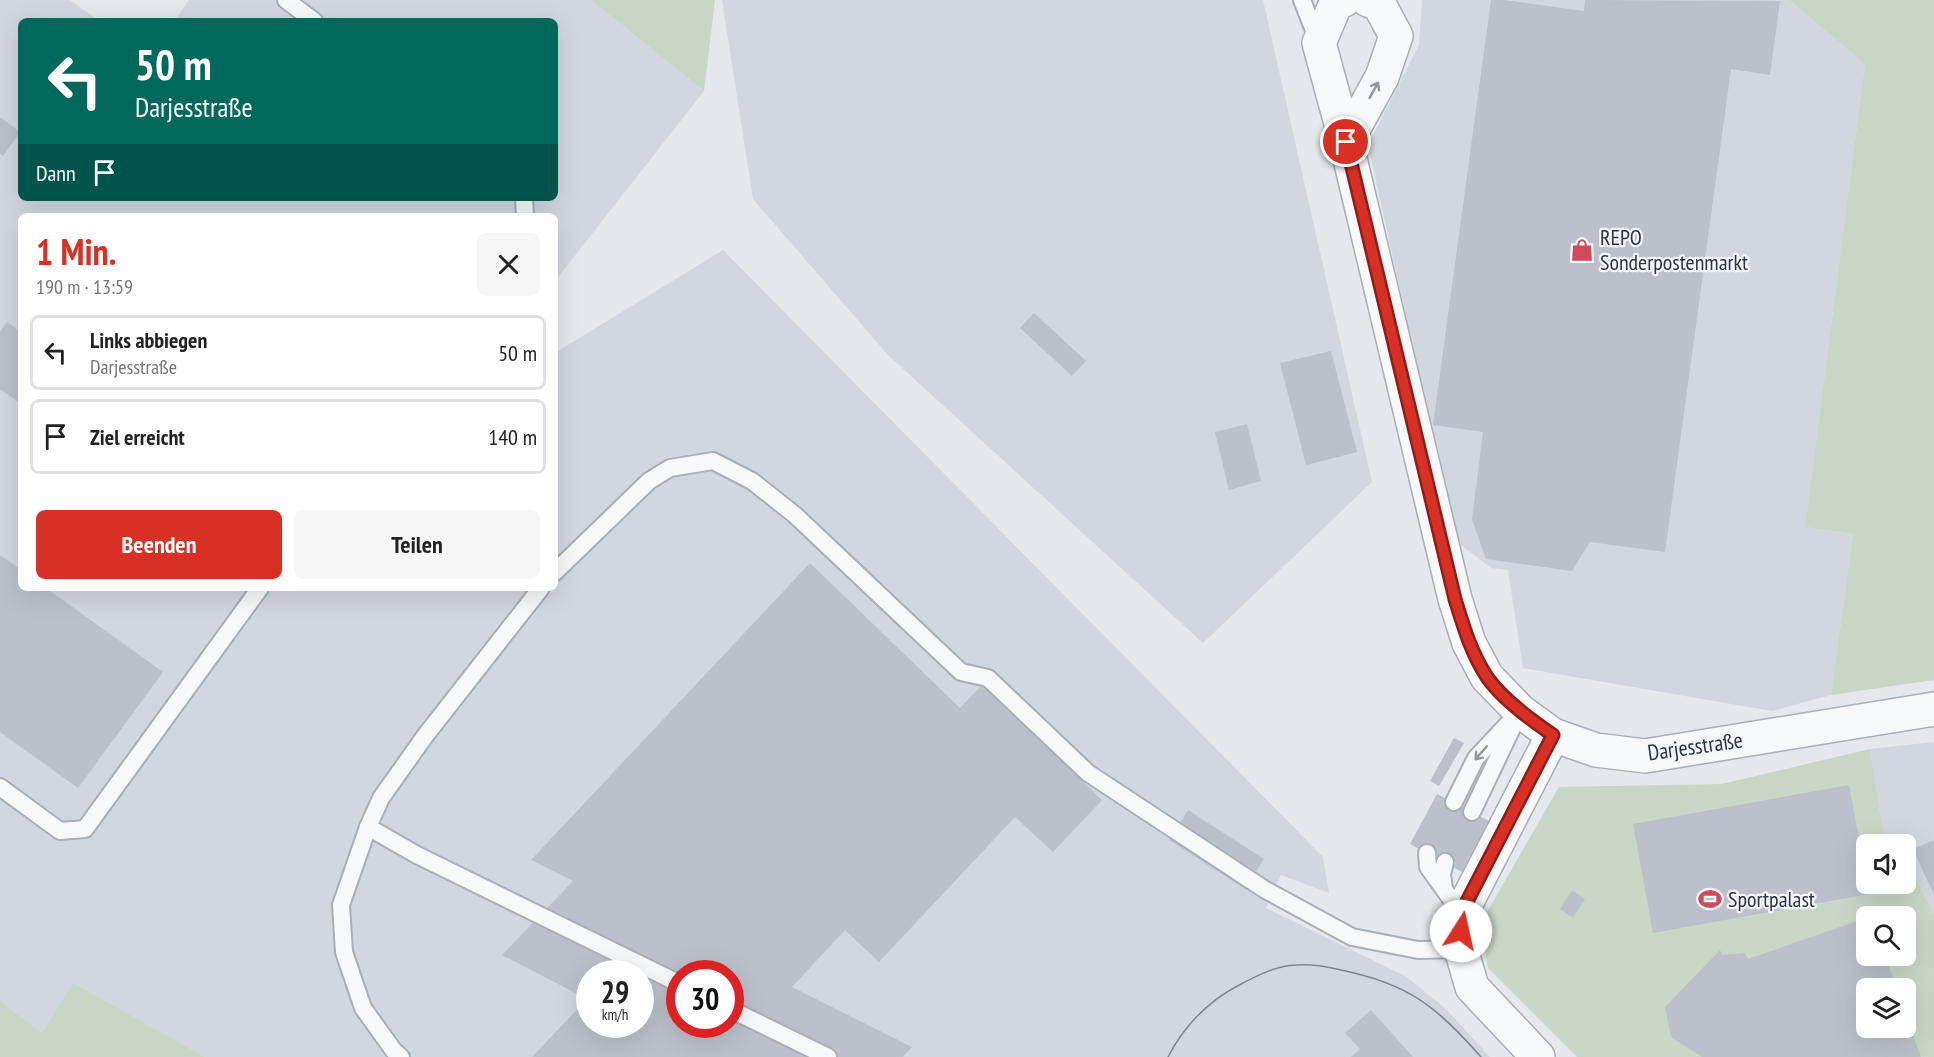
<!DOCTYPE html>
<html lang="de">
<meta charset="utf-8">
<style>
body{margin:0;font-family:"PT Sans Narrow",sans-serif;background:#f6f6f6;color:#222;height:100vh;display:flex;flex-direction:column;font-size:22px;white-space:nowrap}
*{box-sizing:border-box;margin:0}
p{font-size:20px;color:#767676}
.icon{flex:none;width:33px;height:33px;fill:none;stroke:currentColor;stroke-width:2;stroke-linecap:round;stroke-linejoin:round}
.map{position:relative;flex:1;overflow:hidden}
.side{position:absolute;left:18px;top:213px;width:540px;height:378px;display:flex;flex-direction:column;background:#fff;border-radius:9px;box-shadow:0 6px 24px #0002}
.side>*{flex:none}
.hud{position:absolute;left:18px;top:18px;width:540px;height:183px;border-radius:9px;box-shadow:0 6px 24px #0002;background:#00695c;color:#fff;overflow:hidden}
.buttons{position:absolute;left:1856px;top:834px;display:grid;gap:12px}
.buttons a{display:grid;place-items:center;width:60px;height:60px;border-radius:9px;background:#fff;box-shadow:0 6px 24px #0002;font-size:30px}
.speed{position:absolute;left:576px;top:960px;display:flex;gap:12px;font-size:30px;font-weight:700;text-align:center}
.speed>*{display:grid;place-content:center;width:78px;height:78px;border-radius:50%;background:#fff;box-shadow:0 6px 24px #0002;line-height:1}
.speed small{font-size:15px;font-weight:400}
.speed .limit{border:9px solid #d22;background:#fff;color:#111}
.pin{position:absolute;display:grid;place-items:center;width:51px;height:51px;color:#fff;margin:-26px;border:3px solid #fff;border-radius:50%;box-shadow:0 2px 6px #0007}
.me{position:absolute;width:66px;margin:-33px;rotate:10deg;stroke-linejoin:round;filter:drop-shadow(0 0 4px #0008)}
.turn{display:flex;align-items:center;gap:21px;height:126px;padding:0 18px;font-size:27px}
.turn .icon{width:78px;height:78px;stroke-width:2.5}
.turn b{display:block;font-size:42px;line-height:51px}
.then{display:flex;align-items:center;height:57px;padding:0 18px;background:#0003;gap:12px;font-size:22px}
.round{display:grid;place-items:center;flex:none;width:63px;height:63px;border-radius:9px;background:#f6f6f6}
.summary{display:flex;align-items:center;justify-content:space-between;height:102px;padding:0 18px}
h1{font-size:36px;font-weight:600;line-height:45px;color:#d93025}
.cta{display:flex;gap:12px;margin-top:auto;padding:12px 18px}
.cta a{flex:1;height:69px;border-radius:9px;background:#d93025;color:#fff;font-size:24px;font-weight:600;line-height:69px;text-align:center}
.cta a+a{background:#f6f6f6;color:#222}
ul{padding:0;list-style:none}
li{display:flex;align-items:center;gap:18px;height:75px;margin:0 12px 9px;padding:0 6px;border:3px solid #e0e0e0;border-radius:9px}
li div{flex:1}
li b{display:block;font-size:22px}
li em{font-style:normal}
.map>svg:first-child{display:block}
.built{fill:#d2d6de;fill-rule:evenodd}
.green{fill:#c9d6c5;fill-rule:evenodd}
.building{fill:#bbc0ca;fill-rule:evenodd}
.lines{fill:none;stroke-linecap:round;stroke-linejoin:round}
.service-casing{stroke:#a9aeb7;stroke-width:20}
.minor-casing{stroke:#a9aeb7;stroke-width:36}
.service{stroke:#f7f8fa;stroke-width:16}
.minor{stroke:#f7f8fa;stroke-width:33}
.tram{stroke:#7d8696;stroke-width:1.5}
.oneway{stroke:#9196a0}
.route-casing{stroke:#8d1f18;stroke-width:15}
.route{stroke:#d93025;stroke-width:10}
.labels{text-anchor:middle;dominant-baseline:central;stroke-width:4.5;stroke-linejoin:round;paint-order:stroke}
.poi-label{font-size:22px;fill:#2b3445;stroke:#f4f6f9;text-anchor:start}
.street-label{font-size:22px;fill:#2b3445;stroke:#f4f6f9}
</style>
<div class="map">
<svg width="1934" height="1057" viewBox="0 0 1934 1057">
<rect width="100%" height="100%" fill="#e4e7ec"/>
<g class="built">
<path d="M0 0H70L99 21H21V198H555V21H174L189 0H591L704 91 555 281V216H21V588H555V353L723 250 1323 857 1329 893 1281 875 1266 908 1407 977 1446 1009 1490 1057H205L73 984 42 1033 0 1001ZM590 974H640V1024H590ZM680 974H730V1024H680Z"/>
<polygon points="722,0 1263,0 1372,482 1203,643 888,355 753,199"/>
<polygon points="1422,0 1789,0 1865,64 1805,527 1853,534 1831,695 1772,711 1523,668 1508,570 1491,568 1456,541 1368,145 1419,45"/>
<polygon points="1934,742 1934,915 1905,854 1905,844 1885,844 1870,749"/>
</g>
<g class="green">
<polygon points="591,0 715,0 704,91"/>
<polygon points="1789,0 1934,0 1934,680 1831,695 1853,534 1805,527 1865,64"/>
<path d="M1870 749 1885 844H1866V884H1905V854L1934 915V1057H1577L1488 968 1480 924 1559 787 1722 784ZM1866 916H1905V956H1866ZM1866 988H1905V1028H1866Z"/>
<polygon points="73,983 205,1057 0,1057 0,1001 42,1033"/>
</g>
<g class="building">
<polygon points="1491,0 1505,0 1584,11 1585,0 1780,1 1770,75 1731,69 1665,552 1590,542 1572,571 1486,559 1472,520 1483,432 1433,425"/>
<polygon points="0,117 20,132 3,156 0,154"/>
<polygon points="1034,313 1086,361 1072,376 1020,328"/>
<polygon points="7,322 21,332 21,404 0,389 0,332"/>
<polygon points="1331,351 1357,452 1306,465 1280,363"/>
<polygon points="1247,424 1261,481 1229,490 1215,432"/>
<polygon points="0,555 21,570 21,588 46,588 163,672 78,788 0,732"/>
<path d="M810 563 960 708 983 684 1102 800 1053 852 1015 817 879 962 845 930 792 987 912 1047 903 1057H532L587 999 502 955 573 881 531 860ZM590 974H640V1024H590ZM680 974H730V1024H680Z"/>
<polygon points="1454,738 1464,743 1439,786 1430,781"/>
<polygon points="1849,785 1869,894 1653,933 1633,824"/>
<polygon points="1437,794 1489,821 1462,872 1410,844"/>
<polygon points="1188,810 1264,859 1245,889 1169,840"/>
<polygon points="1934,840 1934,895 1913,849"/>
<polygon points="1572,890 1585,899 1573,918 1560,909"/>
<polygon points="1866,918 1866,956 1885,956 1897,988 1866,988 1866,1028 1905,1028 1905,1013 1921,1057 1702,1057 1671,1037 1665,1007 1720,950 1722,955 1745,953 1748,959"/>
<polygon points="1371,1010 1413,1057 1351,1057 1360,1049 1345,1033"/>
</g>
<g class="lines">
<g class="service-casing">
<g id="service">
<polyline points="286,0 314,21"/>
<polyline points="1302,0 1319,43"/>
<polyline points="524,198 525,216"/>
<polyline points="555,572 649,481 670,468 713,461 752,481 795,515 961,672 988,678 1088,773 1264,889 1352,937 1418,950 1461,949"/>
<polyline points="0,787 60,831 85,829 260,588"/>
<polyline points="1454,802 1476,758 1520,711"/>
<polyline points="1472,812 1513,726"/>
<polyline points="368,827 417,855 680,984"/>
<polyline points="1427,853 1428,867 1461,913"/>
<polyline points="1444,889 1442,874 1445,862"/>
<polyline points="730,1009 828,1057"/>
<polyline points="401,1057 394,1051 363,1008 344,952 341,905 368,827 381,798 425,736 541,588"/>
</g>
</g>
<g class="minor-casing">
<g id="minor">
<polyline points="1344,0 1336,3 1319,43 1346,142 1455,599 1469,643 1487,677 1520,711 1553,735 1596,750 1645,756 1934,709"/>
<polyline points="1346,142 1382,77 1396,36 1379,4 1368,0"/>
<polyline points="1538,1057 1472,987 1461,949 1461,913 1553,735"/>
</g>
</g>
<use href="#service" class="service"/>
<use href="#minor" class="minor"/>
<path class="tram" d="M1168 1057C1185 1024 1208 1001 1241 984 1253 978 1265 971 1278 968 1299 962 1321 965 1341 970 1409 984 1436 1006 1481 1057"/>
</g>
<defs><path id="oneway-shaft" d="M-6 0H5M1.5-3L5.5 0L1.5 3" fill="none" stroke-width="1.6" stroke-linecap="round" stroke-linejoin="round" transform="scale(1.5)"/></defs>
<g class="oneway">
<use href="#oneway-shaft" transform="translate(1374 90) rotate(-61)"/>
<use href="#oneway-shaft" transform="translate(1481 753) rotate(131)"/>
</g>
<g class="lines">
<g class="route-casing">
<path id="route" d="M1346 142 1455 599C1463 625 1471 653 1487 677 1502 699 1531 720 1553 735L1461 913V931"/>
</g>
<use href="#route" class="route"/>
</g>
<defs>
<g id="shop-bare" transform="scale(1.8)"><path d="M-5-2.5h2.3a2.7 3.5 0 0 1 5.4 0H5L5.5 6h-11ZM-1.5-2.5h3a1.5 2.3 0 0 0-3 0Z" fill="#d1495b" stroke="#f4f6f9" stroke-width="2.5" paint-order="stroke"/></g>
<g id="stadium-bare" transform="scale(1.8)"><path d="M0-5a6.5 5 0 1 0 0 10a6.5 5 0 1 0 0-10ZM-3.5-1.8h7v3.6h-7Z" fill="#d1495b" stroke="#f4f6f9" stroke-width="2.5" paint-order="stroke"/></g>
</defs>
<g fill-rule="evenodd">
<use href="#shop-bare" x="1582" y="250"/>
<use href="#stadium-bare" x="1710" y="899"/>
</g>
<g class="labels">
<g class="poi-label">
<text x="1600" y="237">REPO<tspan x="1600" dy="25">Sonderpostenmarkt</tspan></text>
<text x="1728" y="899">Sportpalast</text>
</g>
<g class="street-label">
<text transform="translate(1695 746) rotate(-8)">Darjesstraße</text>
</g>
</g>
</svg>
<div class="buttons">
<a><svg class="icon" aria-label="sound" viewBox="0 0 24 24"><path d="M4 9h4l5-4v14l-5-4H4zM17 9q2 3 0 6"/></svg></a>
<a><svg class="icon" aria-label="search" viewBox="0 0 24 24"><circle cx="10" cy="10" r="6"/><path d="M15 15l6 6"/></svg></a>
<a><svg class="icon" aria-label="layers" viewBox="0 0 24 24"><path d="M12 4l9 5-9 5-9-5zM3 14l9 5 9-5"/></svg></a>
</div>
<div class="speed"><div>29<small>km/h</small></div><div class="limit">30</div></div>
<div class="pin" style="left:1346px;top:142px;background:#d93025"><svg class="icon" aria-label="arrive" viewBox="0 0 24 24"><path d="M6 21V4h12l-3 4 3 4H6"/></svg></div>
<svg class="me" style="left:1461px;top:931px" viewBox="-20 -20 40 40"><circle r="19" fill="#fff"/><path d="M0-13L10 11 0 6-10 11z" fill="#d93025"/></svg>
<div class="hud">
<div class="turn"><svg class="icon" aria-label="left" viewBox="0 0 24 24"><path d="M17 20v-9H6M10 6l-5 5 5 5"/></svg><div><b>50 m</b>Darjesstraße</div></div>
<div class="then">Dann<svg class="icon" aria-label="arrive" viewBox="0 0 24 24"><path d="M6 21V4h12l-3 4 3 4H6"/></svg></div>
</div>
<section class="side">
<div class="summary"><div><h1>1 Min.</h1><p>190 m · 13:59</p></div><a class="round"><svg class="icon" aria-label="close" viewBox="0 0 24 24"><path d="M6 6l12 12M18 6L6 18"/></svg></a></div>
<ul>
<li><svg class="icon" aria-label="left" viewBox="0 0 24 24"><path d="M17 20v-9H6M10 6l-5 5 5 5"/></svg><div><b>Links abbiegen</b><p>Darjesstraße</p></div><em>50 m</em></li>
<li><svg class="icon" aria-label="arrive" viewBox="0 0 24 24"><path d="M6 21V4h12l-3 4 3 4H6"/></svg><div><b>Ziel erreicht</b></div><em>140 m</em></li>
</ul>
<div class="cta"><a>Beenden</a><a>Teilen</a></div>
</section>
</div>
